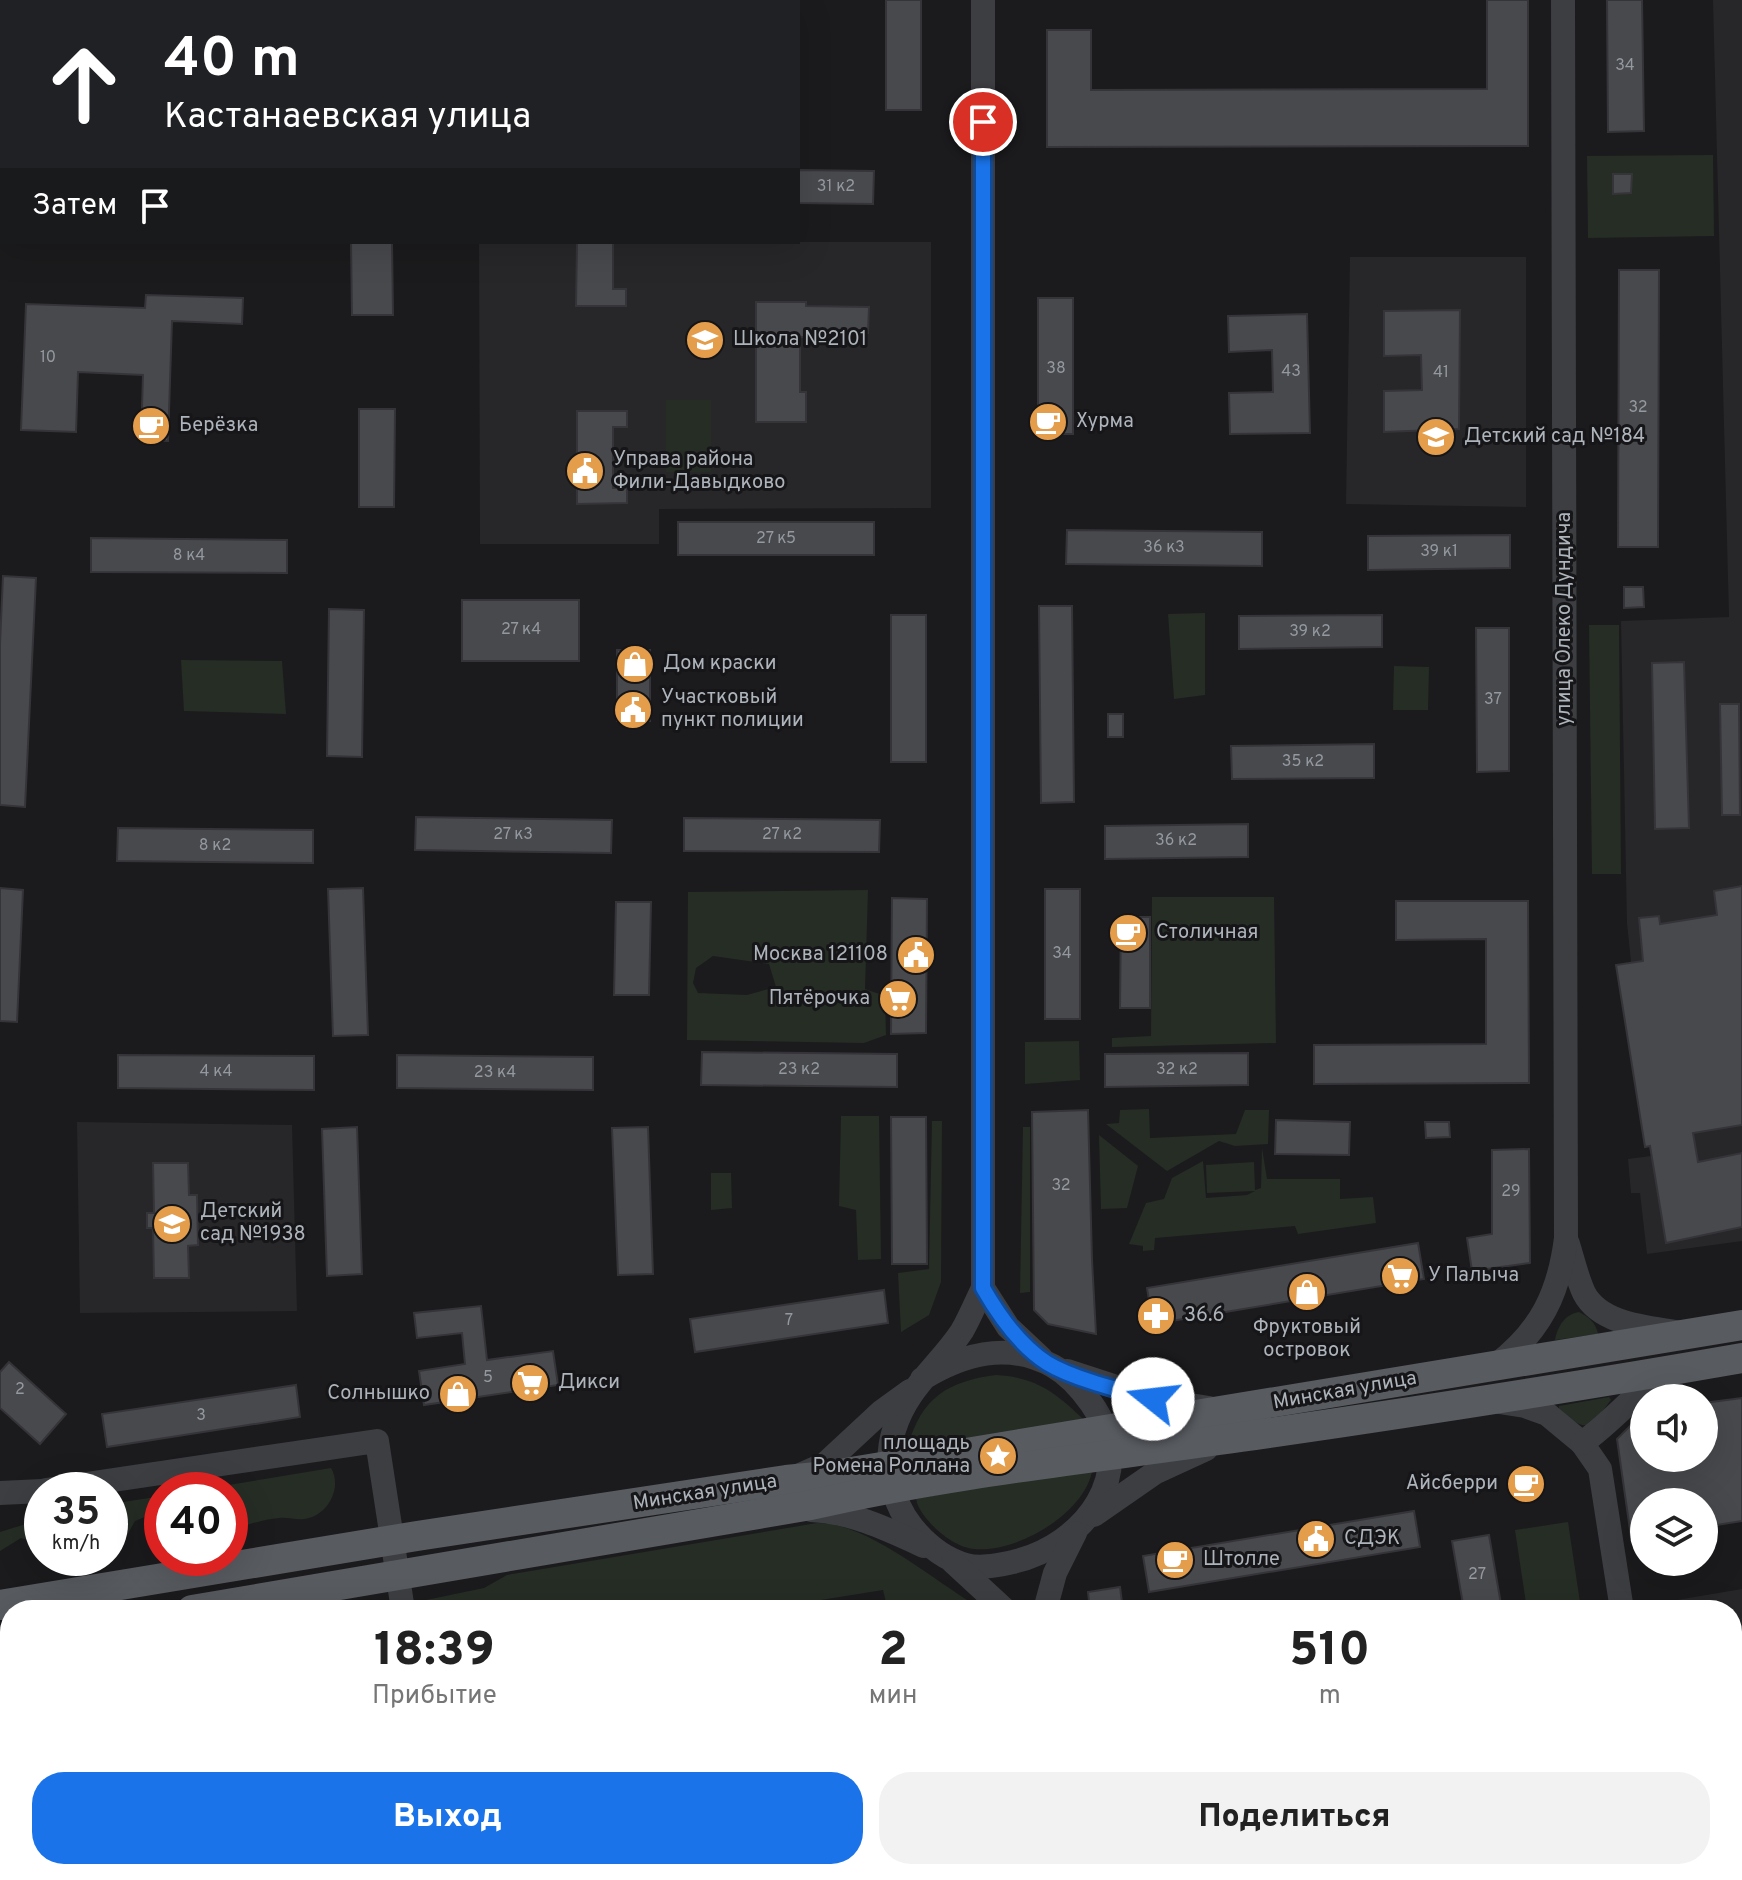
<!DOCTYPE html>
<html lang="ru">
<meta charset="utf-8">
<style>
body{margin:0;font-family:Overpass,sans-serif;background:#f2f2f2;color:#222;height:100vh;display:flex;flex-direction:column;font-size:30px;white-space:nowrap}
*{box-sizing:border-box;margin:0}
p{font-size:26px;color:#767676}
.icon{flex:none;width:44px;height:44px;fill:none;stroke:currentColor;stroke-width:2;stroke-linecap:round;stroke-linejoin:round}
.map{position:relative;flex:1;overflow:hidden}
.panel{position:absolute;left:0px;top:1600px;width:1742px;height:280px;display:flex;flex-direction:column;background:#fff;border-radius:32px 32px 0 0;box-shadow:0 8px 32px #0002}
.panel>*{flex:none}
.banner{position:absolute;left:0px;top:0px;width:800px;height:244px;box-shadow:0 8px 32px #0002;background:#202124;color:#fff;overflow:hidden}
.tools{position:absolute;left:1630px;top:1384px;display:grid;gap:16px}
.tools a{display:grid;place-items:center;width:88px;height:88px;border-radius:50%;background:#fff;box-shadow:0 8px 32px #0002;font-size:40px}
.speed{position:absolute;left:24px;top:1472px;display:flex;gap:16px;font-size:40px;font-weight:700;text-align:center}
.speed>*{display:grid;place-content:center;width:104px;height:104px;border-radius:50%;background:#fff;box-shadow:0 8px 32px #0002;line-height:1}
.speed small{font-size:20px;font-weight:400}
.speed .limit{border:12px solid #d22;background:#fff;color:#111}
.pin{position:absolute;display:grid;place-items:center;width:68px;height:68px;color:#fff;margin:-34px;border:4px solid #fff;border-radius:50%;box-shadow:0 2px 8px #0007}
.me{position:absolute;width:88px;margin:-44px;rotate:286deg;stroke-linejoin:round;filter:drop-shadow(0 0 6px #0008)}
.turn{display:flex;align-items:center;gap:28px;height:168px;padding:0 32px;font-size:36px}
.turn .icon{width:104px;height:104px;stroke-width:2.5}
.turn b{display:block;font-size:56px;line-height:68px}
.then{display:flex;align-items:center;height:76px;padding:0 32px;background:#0003;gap:16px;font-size:30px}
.eta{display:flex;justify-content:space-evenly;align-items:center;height:136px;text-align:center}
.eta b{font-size:48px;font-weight:800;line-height:56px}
.cta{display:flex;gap:16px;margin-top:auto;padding:16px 32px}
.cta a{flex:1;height:92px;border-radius:32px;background:#1a73e8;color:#fff;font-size:32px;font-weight:800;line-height:92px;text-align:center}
.cta a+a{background:#f2f2f2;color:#222}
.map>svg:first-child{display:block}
.built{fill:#27272a}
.green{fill:#252d25;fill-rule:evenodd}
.building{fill:#48494d;stroke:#353539;stroke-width:2}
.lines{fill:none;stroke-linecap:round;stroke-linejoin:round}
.minor{stroke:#3c3e42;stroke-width:24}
.major{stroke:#585b60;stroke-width:30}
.route-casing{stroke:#114b97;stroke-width:20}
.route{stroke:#1a73e8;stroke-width:14}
.labels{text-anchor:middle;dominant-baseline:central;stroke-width:6;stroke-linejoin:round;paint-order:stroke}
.number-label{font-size:16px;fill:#9499a0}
.poi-label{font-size:20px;fill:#aeb4bb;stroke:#161618;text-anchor:start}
.street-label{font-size:20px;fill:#aeb4bb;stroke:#161618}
</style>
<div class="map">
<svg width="1742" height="1880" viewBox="0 0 1742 1880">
<rect width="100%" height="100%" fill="#1b1b1d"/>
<g class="built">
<polygon points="1713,0 1742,0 1742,1241 1647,1254 1640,1193 1631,1193 1628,1159 1651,1156 1627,923 1621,621 1729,617"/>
<polygon points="479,242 931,242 931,508 659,509 659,544 480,544"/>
<polygon points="1350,257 1526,257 1526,507 1346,504"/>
<polygon points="77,1122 292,1125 297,1311 80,1313"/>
<polygon points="1742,1589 1742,1880 1714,1880 1713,1870 1732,1870 1732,1610 1673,1610 1671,1601"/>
</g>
<g class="green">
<polygon points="1713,155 1714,236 1588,238 1587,156"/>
<rect x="666" y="400" width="45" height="72"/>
<polygon points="1205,613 1205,695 1174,699 1168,614"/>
<polygon points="1589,625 1619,625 1621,874 1592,874"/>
<polygon points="181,660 282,661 286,714 184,711"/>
<polygon points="1394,666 1429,667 1428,710 1393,710"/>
<path d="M868 890 865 989 885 996 886 1035 864 1043 687 1040 688 892ZM713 956 769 964 776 987 747 995 698 993 693 983 696 968Z"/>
<polygon points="1152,897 1274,897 1276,1043 1112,1047 1112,1038 1151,1036"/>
<polygon points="1079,1041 1080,1080 1025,1084 1025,1042"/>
<polygon points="1149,1109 1150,1138 1236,1134 1245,1110 1269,1110 1268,1144 1235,1146 1219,1141 1167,1171 1106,1124 1119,1123 1120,1110"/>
<polygon points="841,1116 879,1116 881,1259 858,1260 856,1210 839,1206"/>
<polygon points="932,1121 942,1121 941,1282 929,1315 901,1332 898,1273 929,1269"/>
<polygon points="1023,1127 1030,1127 1030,1292 1020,1293"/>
<polygon points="1099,1135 1138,1166 1127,1208 1101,1209"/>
<polygon points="1262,1148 1267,1179 1340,1179 1340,1199 1373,1197 1376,1223 1298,1234 1295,1226 1155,1238 1154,1250 1143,1251 1143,1246 1129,1244 1146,1203 1164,1199 1172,1178 1203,1161 1206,1198 1247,1195 1255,1191 1207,1193 1206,1165 1254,1162 1255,1190 1261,1188"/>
<polygon points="711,1173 731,1173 732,1208 711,1210"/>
<path d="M1579 1312C1589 1317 1596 1323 1598 1334L1555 1340C1557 1327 1565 1314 1579 1312Z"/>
<path d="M996 1375C1035 1377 1055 1392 1083 1419L910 1450 908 1446C921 1398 948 1381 996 1375Z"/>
<path d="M1609 1397 1611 1400C1590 1427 1588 1436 1559 1409V1406Z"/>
<path d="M1093 1465C1090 1511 1018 1553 975 1549 959 1548 943 1536 932 1525 925 1517 918 1509 916 1499Z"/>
<path d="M331 1468C343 1488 327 1517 304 1519 296 1520 287 1517 279 1518 263 1519 245 1526 230 1530V1490H198Z"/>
<polygon points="162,1496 162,1510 135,1521 121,1546 110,1553 110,1504"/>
<polygon points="42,1519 42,1544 21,1538 0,1551 0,1532"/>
<polygon points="1568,1522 1581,1609 1527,1610 1515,1530"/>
<path d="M817 1523C866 1522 932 1579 975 1605L941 1610H888L883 1590 759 1610H428L426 1600 484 1588 507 1575Z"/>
</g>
<g class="building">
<rect x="886" y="0" width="35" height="110"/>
<polygon points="1487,0 1528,0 1528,146 1047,147 1047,30 1091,30 1091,90 1487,89"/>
<polygon points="1607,0 1642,0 1644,131 1608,132"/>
<polygon points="798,170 874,171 873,204 798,203"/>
<polygon points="1613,174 1632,174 1631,193 1613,194"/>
<polygon points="351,242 392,242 393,315 352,315"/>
<polygon points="577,242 613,242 613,289 626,289 626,306 576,306"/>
<polygon points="1619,270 1659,270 1658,547 1618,547"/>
<polygon points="146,295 243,298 242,324 172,321 168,441 141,440 143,375 78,372 76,432 21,430 26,304 145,308"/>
<rect x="1038" y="298" width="35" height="136"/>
<polygon points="756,302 806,302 806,306 869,307 868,333 806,333 806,337 800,337 800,392 806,392 806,422 756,422"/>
<polygon points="1460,310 1459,429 1384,432 1384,391 1422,390 1421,355 1384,356 1384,311"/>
<polygon points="1307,314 1310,433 1230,434 1229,393 1273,392 1272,350 1229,352 1228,316"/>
<polygon points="359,409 395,409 394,507 359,507"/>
<polygon points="577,411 627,411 627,427 613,427 613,488 627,488 627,503 577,504"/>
<rect x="678" y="522" width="196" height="33"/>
<polygon points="1067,530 1262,532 1262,566 1066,564"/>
<polygon points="1510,535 1510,568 1368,570 1368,536"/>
<polygon points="91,538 287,540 287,573 91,572"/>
<polygon points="3,576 36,578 25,807 0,805 0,644"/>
<polygon points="1624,587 1643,587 1644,607 1624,608"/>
<rect x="462" y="600" width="117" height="61"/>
<polygon points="1039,606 1072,606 1074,802 1041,803"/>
<polygon points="329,609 364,610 362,757 327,756"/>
<rect x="891" y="615" width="35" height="147"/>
<polygon points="1382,615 1382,647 1239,649 1239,616"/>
<polygon points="1476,628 1509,628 1509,771 1477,772"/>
<rect x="617" y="650" width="33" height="71"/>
<polygon points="1684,662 1689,828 1655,829 1652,663"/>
<polygon points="1720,704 1739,704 1740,815 1722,815"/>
<rect x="1108" y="714" width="15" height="23"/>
<polygon points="1374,744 1374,778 1232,779 1231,746"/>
<polygon points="416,817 612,820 611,853 415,850"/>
<polygon points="684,818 880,820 879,852 684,851"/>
<polygon points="1248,824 1248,857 1105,859 1105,826"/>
<polygon points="118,828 313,830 313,863 117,861"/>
<polygon points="1742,886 1742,1125 1693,1133 1698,1162 1742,1153 1742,1227 1666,1243 1650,1146 1645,1147 1616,965 1643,961 1639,918 1659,916 1660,924 1717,915 1714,891"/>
<polygon points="0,888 23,890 17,1022 0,1021"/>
<polygon points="363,888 368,1035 333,1036 328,889"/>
<rect x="1045" y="889" width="35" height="130"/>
<polygon points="892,898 927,899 926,1033 891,1034"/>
<polygon points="1396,901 1528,901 1529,1083 1314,1084 1314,1045 1486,1044 1486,939 1396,940"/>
<polygon points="616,902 651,902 649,995 614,995"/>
<polygon points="1121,917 1150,917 1150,1008 1120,1008"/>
<polygon points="702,1052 897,1054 897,1087 701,1085"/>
<polygon points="1248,1053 1248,1085 1105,1087 1105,1054"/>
<polygon points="118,1055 314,1056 314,1090 118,1088"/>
<polygon points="397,1055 593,1057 593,1090 397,1088"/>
<polygon points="1088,1110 1092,1260 1096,1334 1048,1324 1034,1310 1032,1112"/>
<polygon points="891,1117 926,1117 927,1264 892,1264"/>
<polygon points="1276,1120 1350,1122 1349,1155 1275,1154"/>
<polygon points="1425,1122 1449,1122 1450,1137 1426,1138"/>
<polygon points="357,1127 362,1274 327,1276 322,1129"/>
<polygon points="648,1127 653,1274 618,1275 612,1128"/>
<polygon points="1529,1149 1530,1263 1472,1271 1467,1238 1492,1234 1492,1150"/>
<polygon points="153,1163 188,1163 189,1195 197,1195 198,1245 188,1246 189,1278 154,1278 153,1228 147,1228 147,1213 154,1213"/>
<polygon points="1418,1243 1424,1279 1153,1324 1147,1288"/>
<polygon points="884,1290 888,1323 695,1352 690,1319"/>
<polygon points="481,1306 487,1360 553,1351 558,1385 424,1405 419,1371 465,1364 462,1333 417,1338 414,1313"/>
<polygon points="9,1362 66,1414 40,1444 0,1408 0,1372"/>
<polygon points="296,1385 300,1417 107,1447 102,1414"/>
<polygon points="1742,1398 1742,1521 1704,1527 1704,1502 1644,1502 1644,1535 1631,1537 1617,1439 1644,1412 1644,1458 1704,1458 1704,1403"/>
<polygon points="1414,1511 1420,1547 1149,1592 1143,1556"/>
<polygon points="1489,1535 1502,1610 1464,1610 1452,1541"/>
<polygon points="1120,1587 1123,1610 1090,1610 1088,1592"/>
</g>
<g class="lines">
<g class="minor">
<path d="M1568 1244C1573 1260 1577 1278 1584 1293 1600 1324 1646 1327 1676 1332"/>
<polyline points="983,1288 1008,1327 1041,1358"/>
<path d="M1496 1365C1541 1331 1559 1293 1566 1238L1563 0"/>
<polyline points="1067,1371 1153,1399 1209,1408"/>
<path d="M922 1379C963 1354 1008 1341 1053 1366 1069 1375 1081 1389 1091 1403 1141 1472 1085 1545 1013 1562 998 1565 981 1569 966 1565 944 1559 926 1544 912 1527 891 1501 884 1462 894 1430 907 1387 939 1366 962 1331 970 1317 976 1302 983 1288V0"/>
<polyline points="1499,1402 1525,1406 1547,1414 1582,1443 1600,1469 1622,1610"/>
<path d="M1582 1443C1612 1422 1635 1394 1664 1371"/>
<polyline points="800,1475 825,1464 881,1412 910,1391"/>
<polyline points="46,1490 377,1441 403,1610"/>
<polyline points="0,1493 42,1491"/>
<path d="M811 1510C852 1512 887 1529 924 1546"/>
<polyline points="1094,1515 1156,1472 1206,1449"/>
<polyline points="953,1562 1005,1610"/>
<polyline points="1045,1610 1055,1573 1075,1533"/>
<polyline points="0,1742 10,1741"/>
<polyline points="1069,1870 1070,1880"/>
<polyline points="1661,1870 1663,1880"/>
</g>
<g class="major">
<polyline points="0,1605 417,1536 786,1480 827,1476 1742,1325"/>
<path d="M192 1610 811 1505C953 1472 1097 1458 1241 1437 1408 1413 1576 1387 1742 1358"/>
<polyline points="0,1642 10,1640"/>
</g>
</g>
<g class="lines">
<g class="route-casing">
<path id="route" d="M983 122V1288C999 1316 1019 1345 1047 1363 1073 1379 1123 1391 1153 1399"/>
</g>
<use href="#route" class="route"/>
</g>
<defs>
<g id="school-disc" transform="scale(2)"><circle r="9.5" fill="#e49d4b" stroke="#161618"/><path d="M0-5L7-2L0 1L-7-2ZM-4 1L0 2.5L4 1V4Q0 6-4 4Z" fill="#fff"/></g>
<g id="cafe-disc" transform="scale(2)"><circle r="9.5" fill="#e49d4b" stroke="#161618"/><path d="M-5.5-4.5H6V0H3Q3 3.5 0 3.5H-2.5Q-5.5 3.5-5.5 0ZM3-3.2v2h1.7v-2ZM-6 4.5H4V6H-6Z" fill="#fff"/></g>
<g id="civic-disc" transform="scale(2)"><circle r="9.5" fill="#e49d4b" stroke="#161618"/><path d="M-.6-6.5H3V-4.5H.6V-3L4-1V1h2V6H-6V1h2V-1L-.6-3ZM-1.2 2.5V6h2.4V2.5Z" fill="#fff"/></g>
<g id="shop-disc" transform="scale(2)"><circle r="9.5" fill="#e49d4b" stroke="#161618"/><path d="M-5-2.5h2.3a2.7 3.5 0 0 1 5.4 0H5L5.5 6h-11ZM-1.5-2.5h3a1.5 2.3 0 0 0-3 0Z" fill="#fff"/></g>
<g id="supermarket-disc" transform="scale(2)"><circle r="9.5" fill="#e49d4b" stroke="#161618"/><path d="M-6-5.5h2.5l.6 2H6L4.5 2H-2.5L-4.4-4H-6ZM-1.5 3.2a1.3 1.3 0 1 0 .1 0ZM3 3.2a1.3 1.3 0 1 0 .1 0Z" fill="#fff"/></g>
<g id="pharmacy-disc" transform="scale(2)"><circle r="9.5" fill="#e49d4b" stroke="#161618"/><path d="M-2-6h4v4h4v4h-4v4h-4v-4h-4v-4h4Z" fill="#fff"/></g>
<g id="sight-disc" transform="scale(2)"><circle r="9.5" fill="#e49d4b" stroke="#161618"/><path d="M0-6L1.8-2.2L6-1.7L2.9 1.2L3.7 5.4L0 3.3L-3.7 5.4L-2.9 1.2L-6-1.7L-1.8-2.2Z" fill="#fff"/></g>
</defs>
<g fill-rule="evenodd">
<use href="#school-disc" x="705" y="340"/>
<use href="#cafe-disc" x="1048" y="422"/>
<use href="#cafe-disc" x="151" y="426"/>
<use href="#school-disc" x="1436" y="437"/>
<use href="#civic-disc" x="585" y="471"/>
<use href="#shop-disc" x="635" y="664"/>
<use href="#civic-disc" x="633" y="710"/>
<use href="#cafe-disc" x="1128" y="933"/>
<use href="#civic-disc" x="916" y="955"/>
<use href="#supermarket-disc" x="898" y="999"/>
<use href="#school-disc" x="172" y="1224"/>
<use href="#supermarket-disc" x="1400" y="1276"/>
<use href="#shop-disc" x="1307" y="1292"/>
<use href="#pharmacy-disc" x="1156" y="1316"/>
<use href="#supermarket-disc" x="530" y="1383"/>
<use href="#shop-disc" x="458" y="1394"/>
<use href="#sight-disc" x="998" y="1456"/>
<use href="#cafe-disc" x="1526" y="1484"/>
<use href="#civic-disc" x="1316" y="1539"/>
<use href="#cafe-disc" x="1175" y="1560"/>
</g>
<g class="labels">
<g class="number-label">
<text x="1625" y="66">34</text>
<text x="836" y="187">31 к2</text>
<text x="48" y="358">10</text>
<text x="1056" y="369">38</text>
<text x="1291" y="372">43</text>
<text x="1441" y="373">41</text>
<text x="1638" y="408">32</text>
<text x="776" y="539">27 к5</text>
<text x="1164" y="548">36 к3</text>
<text x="1439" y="552">39 к1</text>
<text x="189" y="556">8 к4</text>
<text x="521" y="630">27 к4</text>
<text x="1310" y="632">39 к2</text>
<text x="1493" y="700">37</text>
<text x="1303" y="762">35 к2</text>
<text x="513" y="835">27 к3</text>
<text x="782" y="835">27 к2</text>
<text x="1176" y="841">36 к2</text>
<text x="215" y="846">8 к2</text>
<text x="1062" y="954">34</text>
<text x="799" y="1070">23 к2</text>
<text x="1177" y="1070">32 к2</text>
<text x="216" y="1072">4 к4</text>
<text x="495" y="1073">23 к4</text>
<text x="1061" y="1186">32</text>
<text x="1511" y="1192">29</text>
<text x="789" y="1321">7</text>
<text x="488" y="1378">5</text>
<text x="20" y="1390">2</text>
<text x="201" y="1416">3</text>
<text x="1477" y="1575">27</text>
</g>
<g class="poi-label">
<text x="733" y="340">Школа №2101</text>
<text x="1076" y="422">Хурма</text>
<text x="179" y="426">Берёзка</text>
<text x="1464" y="437">Детский сад №184</text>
<text x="613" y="460">Управа района<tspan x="613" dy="23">Фили-Давыдково</tspan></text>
<text x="663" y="664">Дом краски</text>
<text x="661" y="698">Участковый<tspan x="661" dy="23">пункт полиции</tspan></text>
<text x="1156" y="933">Столичная</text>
<text x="888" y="955" text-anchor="end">Москва 121108</text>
<text x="870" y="999" text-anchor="end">Пятёрочка</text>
<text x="200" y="1212">Детский<tspan x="200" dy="23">сад №1938</tspan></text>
<text x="1428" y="1276">У Палыча</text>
<text x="1184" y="1316">36.6</text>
<text x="1307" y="1328" text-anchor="middle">Фруктовый<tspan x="1307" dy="23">островок</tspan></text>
<text x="558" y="1383">Дикси</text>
<text x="430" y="1394" text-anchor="end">Солнышко</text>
<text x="970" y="1444" text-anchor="end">площадь<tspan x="970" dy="23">Ромена Роллана</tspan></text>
<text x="1498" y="1484" text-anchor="end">Айсберри</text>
<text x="1344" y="1539">СДЭК</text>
<text x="1203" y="1560">Штолле</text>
</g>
<g class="street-label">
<text transform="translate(1565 619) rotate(-90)">улица Олеко Дундича</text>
<text transform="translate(1345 1391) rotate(-10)">Минская улица</text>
<text transform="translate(705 1493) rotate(-9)">Минская улица</text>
</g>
</g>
</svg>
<div class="tools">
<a><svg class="icon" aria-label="sound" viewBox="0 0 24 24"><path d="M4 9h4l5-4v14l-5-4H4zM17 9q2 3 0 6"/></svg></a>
<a><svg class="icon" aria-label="layers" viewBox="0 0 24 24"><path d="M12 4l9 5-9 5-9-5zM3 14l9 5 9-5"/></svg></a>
</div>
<div class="speed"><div>35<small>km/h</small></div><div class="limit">40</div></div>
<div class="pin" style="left:983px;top:122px;background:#d93025"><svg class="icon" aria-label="arrive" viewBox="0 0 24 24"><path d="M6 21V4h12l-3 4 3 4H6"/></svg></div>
<svg class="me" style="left:1153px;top:1399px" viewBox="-20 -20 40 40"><circle r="19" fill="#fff"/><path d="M0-13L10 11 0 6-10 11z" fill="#1a73e8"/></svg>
<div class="banner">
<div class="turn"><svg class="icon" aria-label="ahead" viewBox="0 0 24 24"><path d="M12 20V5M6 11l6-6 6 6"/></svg><div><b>40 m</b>Кастанаевская улица</div></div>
<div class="then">Затем<svg class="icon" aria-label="arrive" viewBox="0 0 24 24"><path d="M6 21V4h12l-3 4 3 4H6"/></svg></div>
</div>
<section class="panel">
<div class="eta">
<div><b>18:39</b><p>Прибытие</p></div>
<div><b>2</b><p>мин</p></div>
<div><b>510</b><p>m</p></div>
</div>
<div class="cta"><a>Выход</a><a>Поделиться</a></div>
</section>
</div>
